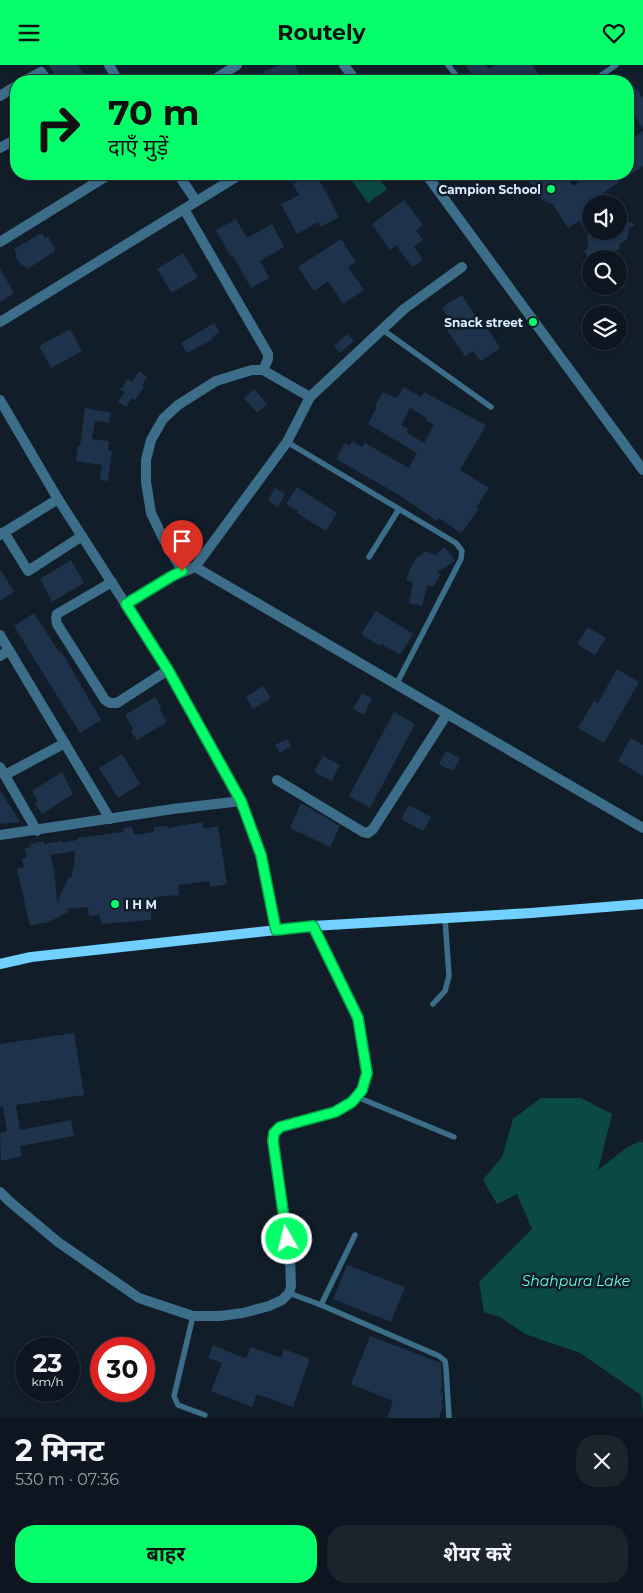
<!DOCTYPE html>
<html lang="hi">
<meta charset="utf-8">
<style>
body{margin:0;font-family:Montserrat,"Noto Sans Devanagari",sans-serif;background:#1b232d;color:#f1f3f6;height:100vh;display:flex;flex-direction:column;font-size:19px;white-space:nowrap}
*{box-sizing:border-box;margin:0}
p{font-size:16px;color:#9a9fa5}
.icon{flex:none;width:28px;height:28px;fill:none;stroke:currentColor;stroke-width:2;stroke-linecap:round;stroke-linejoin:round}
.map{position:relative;height:1353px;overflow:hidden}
.side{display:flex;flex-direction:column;background:#0d1620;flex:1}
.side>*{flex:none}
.guide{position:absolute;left:10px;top:10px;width:624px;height:105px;border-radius:20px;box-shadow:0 1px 4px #0004,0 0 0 1px #2d353e;background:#06fe6b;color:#111;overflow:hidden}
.buttons{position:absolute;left:582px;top:130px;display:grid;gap:10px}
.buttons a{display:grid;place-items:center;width:45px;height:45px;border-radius:50%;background:#0d1620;box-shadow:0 1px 4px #0004,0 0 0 1px #2d353e;font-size:25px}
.speed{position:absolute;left:15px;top:1272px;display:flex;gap:10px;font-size:25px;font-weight:700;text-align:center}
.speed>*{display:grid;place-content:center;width:65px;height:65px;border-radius:50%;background:#0d1620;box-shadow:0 1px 4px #0004,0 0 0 1px #2d353e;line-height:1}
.speed small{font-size:12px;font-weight:400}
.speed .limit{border:8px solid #d22;background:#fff;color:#111}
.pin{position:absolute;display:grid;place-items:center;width:42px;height:42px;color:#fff;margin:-51px -21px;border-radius:50% 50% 50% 0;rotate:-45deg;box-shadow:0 0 5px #0007}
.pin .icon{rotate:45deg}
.me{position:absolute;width:55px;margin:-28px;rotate:352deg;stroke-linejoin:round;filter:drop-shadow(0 0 4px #0008)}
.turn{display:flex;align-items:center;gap:18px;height:105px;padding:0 15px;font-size:22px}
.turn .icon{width:65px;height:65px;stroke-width:2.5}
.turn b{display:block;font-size:35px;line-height:42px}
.round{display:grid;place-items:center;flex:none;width:52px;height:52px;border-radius:20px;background:#1b232d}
.headline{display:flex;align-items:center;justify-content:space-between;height:85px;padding:0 15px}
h1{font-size:30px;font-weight:700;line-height:38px}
.primary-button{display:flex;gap:10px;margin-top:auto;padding:10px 15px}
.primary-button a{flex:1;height:58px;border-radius:20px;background:#06fe6b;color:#111;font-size:20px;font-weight:700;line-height:58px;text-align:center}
.primary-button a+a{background:#1b232d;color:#f1f3f6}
header{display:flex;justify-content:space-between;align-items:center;height:65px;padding:0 15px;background:#06fe6b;color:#111;font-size:22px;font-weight:700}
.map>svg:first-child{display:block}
.water{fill:#0b4945}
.building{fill:#1d334b;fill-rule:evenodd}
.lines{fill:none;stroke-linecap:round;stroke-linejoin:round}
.lane{stroke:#3c6e89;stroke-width:5.5}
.street{stroke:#3c6e89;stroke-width:10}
.secondary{stroke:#71d0ff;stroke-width:10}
.route-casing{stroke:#04a546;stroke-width:12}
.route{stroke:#06fe6b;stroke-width:9}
.poi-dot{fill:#06fe6b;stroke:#111e2a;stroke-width:2}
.labels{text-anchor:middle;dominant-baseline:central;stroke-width:5;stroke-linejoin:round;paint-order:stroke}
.poi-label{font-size:12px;font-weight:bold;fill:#daefff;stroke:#111e2a;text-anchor:end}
.water-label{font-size:14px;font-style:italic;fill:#68ffdc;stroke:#111e2a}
</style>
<header><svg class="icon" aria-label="menu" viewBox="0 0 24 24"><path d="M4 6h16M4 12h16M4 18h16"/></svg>Routely<svg class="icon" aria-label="heart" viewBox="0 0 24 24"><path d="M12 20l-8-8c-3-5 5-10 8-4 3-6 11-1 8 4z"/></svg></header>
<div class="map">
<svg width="643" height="1353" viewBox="0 0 643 1353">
<rect width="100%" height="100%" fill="#111e2a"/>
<g class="water">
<polygon points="347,109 375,109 387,124 368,138"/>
<polygon points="541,1033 581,1033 612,1049 598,1105 626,1083 640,1076 643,1078 643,1350 641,1330 580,1288 525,1269 500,1252 484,1247 479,1217 532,1164 517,1129 497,1139 483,1115 502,1092 513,1054"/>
</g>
<g class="building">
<polygon points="49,0 78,0 84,9 70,16 61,16 57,8 55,10"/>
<polygon points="280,0 295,0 299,8 297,9 301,16 268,16 263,7"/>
<polygon points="465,0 486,0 489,4 495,0 532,0 543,16 520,16 514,8 503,16 477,16"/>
<polygon points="633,19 643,33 643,64 628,41 628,23"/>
<polygon points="643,66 643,101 600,130 603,134 596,139 591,139 591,166 619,166 619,153 635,159 629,164 627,174 620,179 619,184 604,194 589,194 584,186 588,183 587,167 579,156 568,163 552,138 550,139 549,137 542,135 525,109 565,109 573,121 583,114 585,117 596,109 628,109 628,88 635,83 629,76"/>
<polygon points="312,109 316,109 339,152 321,162 318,157 297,169 281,139 299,130 293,119"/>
<polygon points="404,135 423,160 416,165 423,175 414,182 423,195 412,202 396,180 390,185 372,159"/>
<polygon points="236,154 247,173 272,159 284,182 260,196 269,213 251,223 233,191 231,192 216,165"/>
<polygon points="42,168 45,173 48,172 55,184 54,185 54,187 27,204 24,200 22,202 15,191 17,189 14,184"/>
<polygon points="341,174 356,197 348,202 364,225 343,239 328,216 314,226 298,202"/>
<polygon points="183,188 198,212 172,228 157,204"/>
<polygon points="0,204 14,228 0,237"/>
<polygon points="462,230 482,261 485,259 500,283 481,296 473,286 465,291 442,258 449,253 442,244 446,241 445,240"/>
<polygon points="214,258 220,267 212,272 213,274 187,288 181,278"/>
<polygon points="70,264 82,286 51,303 39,281"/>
<polygon points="347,269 354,276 340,288 334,281"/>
<polygon points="139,306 147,312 142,320 144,322 135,335 132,333 126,342 118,337 125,327 120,325 128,314 132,317"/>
<path d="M404 322 421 332 424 327 486 360 460 405 489 423 476 443 479 444 461 468 439 453 437 456 399 430 336 394 345 378 350 381 352 376 362 382 365 378 409 403 417 388 368 359 377 342 375 341 383 327 397 333ZM410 343 427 353 426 355 434 360 424 378 406 367 408 364 401 360Z"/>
<polygon points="254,324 267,339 257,348 244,333"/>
<polygon points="85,343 111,348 109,358 95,356 92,374 109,376 108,386 112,386 108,416 100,415 102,400 76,396 78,381 80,381"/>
<polygon points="297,422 337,448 326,466 297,448 298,446 286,439"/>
<polygon points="275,423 285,429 278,442 268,435"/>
<polygon points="445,482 455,496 437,507 440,510 433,522 427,520 422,541 409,538 413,518 406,515 410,504 416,493 426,486 435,490"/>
<polygon points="71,495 84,518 52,537 40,514"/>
<polygon points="0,504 14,527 0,536"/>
<polygon points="376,546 413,569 400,590 382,579 380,581 361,569"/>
<polygon points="34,548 59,587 61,586 101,655 80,668 14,561"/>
<polygon points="588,562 606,573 595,590 577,579"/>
<polygon points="617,604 639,617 604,678 578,663 594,636 598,638"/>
<polygon points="263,621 271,633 253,644 246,632"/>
<polygon points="362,628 372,633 364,650 353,644"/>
<polygon points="155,632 161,642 159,643 167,657 137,675 131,666 133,664 125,650"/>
<polygon points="394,647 415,659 370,743 349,731"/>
<polygon points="631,673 643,680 643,711 618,696"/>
<polygon points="287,674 291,681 280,688 275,680"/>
<polygon points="446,686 460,693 453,706 439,699"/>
<polygon points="122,689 140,719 118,733 99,703"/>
<polygon points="323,691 340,700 332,716 314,707"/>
<polygon points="62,707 73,729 42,749 35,738 38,737 32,726"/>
<polygon points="0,725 20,757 0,759"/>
<polygon points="301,738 340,761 330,782 290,763"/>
<polygon points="409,740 431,752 423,766 401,754"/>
<path d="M203 757V764L218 761 227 819 210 822 209 816 178 820 179 830 155 832 151 845V855L102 859 99 850 89 851 88 842 67 844 68 847 47 858V857L30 861 17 804 24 802 22 794 27 792 25 783 31 782 30 779 44 776V779L62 776V778L77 775V773L124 767 123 763 132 762 134 770 154 767V762L168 761V763ZM75 786 74 800 71 813 69 812 57 837 54 803 50 790Z"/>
<polygon points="74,968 84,1030 16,1040 20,1065 71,1055 74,1071 20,1081 22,1091 1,1096 0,1068 7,1066 3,1042 0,1042 0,979"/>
<polygon points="347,1200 405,1222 391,1257 333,1234"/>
<polygon points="370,1271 441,1298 442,1322 440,1327 443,1328 443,1333 441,1339 443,1340 439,1353 387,1353 393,1336 351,1319"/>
<polygon points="213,1280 246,1294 251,1282 281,1293 284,1284 310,1294 293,1342 257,1329 252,1342 211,1326 222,1298 208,1293"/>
</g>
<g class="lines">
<g class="lane">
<polyline points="448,0 455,9 458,16"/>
<polyline points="593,16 616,0"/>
<polyline points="383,265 491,342"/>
<polyline points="287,377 456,478 462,486 461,494 396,620"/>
<polyline points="369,492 399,444"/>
<polyline points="433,939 445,926 449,911 445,853"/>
<polyline points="357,1032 454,1072"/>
<polyline points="289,1228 321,1240 439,1291 445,1296 446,1303 449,1353"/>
<polyline points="321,1240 355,1170"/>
<polyline points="193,1251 174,1331 178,1340 205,1350"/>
</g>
<g class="street">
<polyline points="109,0 118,16"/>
<polyline points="344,0 356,16"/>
<polyline points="24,16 41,7 48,16"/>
<polyline points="212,16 237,0"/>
<polyline points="0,31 16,21"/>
<polyline points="0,83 16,74"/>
<polyline points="178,109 196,136"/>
<polyline points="426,109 643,405"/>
<polyline points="184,144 268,289 268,294 263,305"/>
<polyline points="0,177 110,109"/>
<polyline points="0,257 241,109"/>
<polyline points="0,335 58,434 168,605 241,736 261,790 276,865"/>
<polyline points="4,467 28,506 82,471"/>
<polyline points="0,470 58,434"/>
<polyline points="195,502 287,377 310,332 404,244 462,202"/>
<polyline points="183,507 163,473 151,448 146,417 146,395 151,375 163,354 178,340 216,316 252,305 263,305 310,332"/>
<polyline points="112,517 57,549 56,553 57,559 105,635 110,638 117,638 168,605"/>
<polyline points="126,539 173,511 195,502 643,763"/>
<polyline points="0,570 110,754"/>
<polyline points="0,591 9,585"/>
<polyline points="0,702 37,766"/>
<polyline points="5,710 65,678"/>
<polyline points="277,715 363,767 368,768 373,764 447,649"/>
<polyline points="0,770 173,744 241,736"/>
<polyline points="0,1127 9,1136 58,1177 139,1233 193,1251 220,1251 243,1248 269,1241 282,1235 289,1228 291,1221 290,1193 273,1076 274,1068 280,1062 335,1047 352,1037 362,1025 367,1008 358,953 313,861"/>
</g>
<polyline class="secondary" points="0,899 31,892 313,861 531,848 643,839"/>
</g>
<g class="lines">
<g class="route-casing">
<polyline id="route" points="182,506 172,511 126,539 168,605 241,736 261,790 276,865 313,861 358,953 367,1008 362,1025 352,1037 335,1047 280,1062 274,1068 273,1076 287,1174"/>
</g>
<use href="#route" class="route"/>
</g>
<g class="poi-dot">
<circle cx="551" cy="124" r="5"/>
<circle cx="533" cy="257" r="5"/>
<circle cx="115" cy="839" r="5"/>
</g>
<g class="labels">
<g class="poi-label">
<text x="541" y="124">Campion School</text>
<text x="523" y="257">Snack street</text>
<text x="125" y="839" text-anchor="start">I H M</text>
</g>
<g class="water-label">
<text x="576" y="1216">Shahpura Lake</text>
</g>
</g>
</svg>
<div class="buttons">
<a><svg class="icon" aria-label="sound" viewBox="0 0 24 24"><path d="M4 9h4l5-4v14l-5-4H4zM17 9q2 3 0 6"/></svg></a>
<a><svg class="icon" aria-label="search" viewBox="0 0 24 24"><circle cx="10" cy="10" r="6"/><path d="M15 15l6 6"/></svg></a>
<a><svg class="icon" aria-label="layers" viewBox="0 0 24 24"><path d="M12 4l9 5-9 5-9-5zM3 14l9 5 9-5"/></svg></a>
</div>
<div class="speed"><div>23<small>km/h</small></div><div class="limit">30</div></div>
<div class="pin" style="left:182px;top:506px;background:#d93025"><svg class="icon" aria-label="arrive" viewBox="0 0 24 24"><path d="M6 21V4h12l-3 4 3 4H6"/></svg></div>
<svg class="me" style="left:287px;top:1174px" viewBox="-20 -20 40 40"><circle r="17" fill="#06fe6b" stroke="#fff" stroke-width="3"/><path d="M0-11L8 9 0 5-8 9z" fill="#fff"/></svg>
<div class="guide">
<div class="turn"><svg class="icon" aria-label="right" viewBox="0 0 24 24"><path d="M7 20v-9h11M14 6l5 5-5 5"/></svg><div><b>70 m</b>दाएँ मुड़ें</div></div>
</div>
</div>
<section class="side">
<div class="headline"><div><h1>2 मिनट</h1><p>530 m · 07:36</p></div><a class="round"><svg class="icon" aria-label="close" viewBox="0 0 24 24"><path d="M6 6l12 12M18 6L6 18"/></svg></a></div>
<div class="primary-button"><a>बाहर</a><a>शेयर करें</a></div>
</section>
